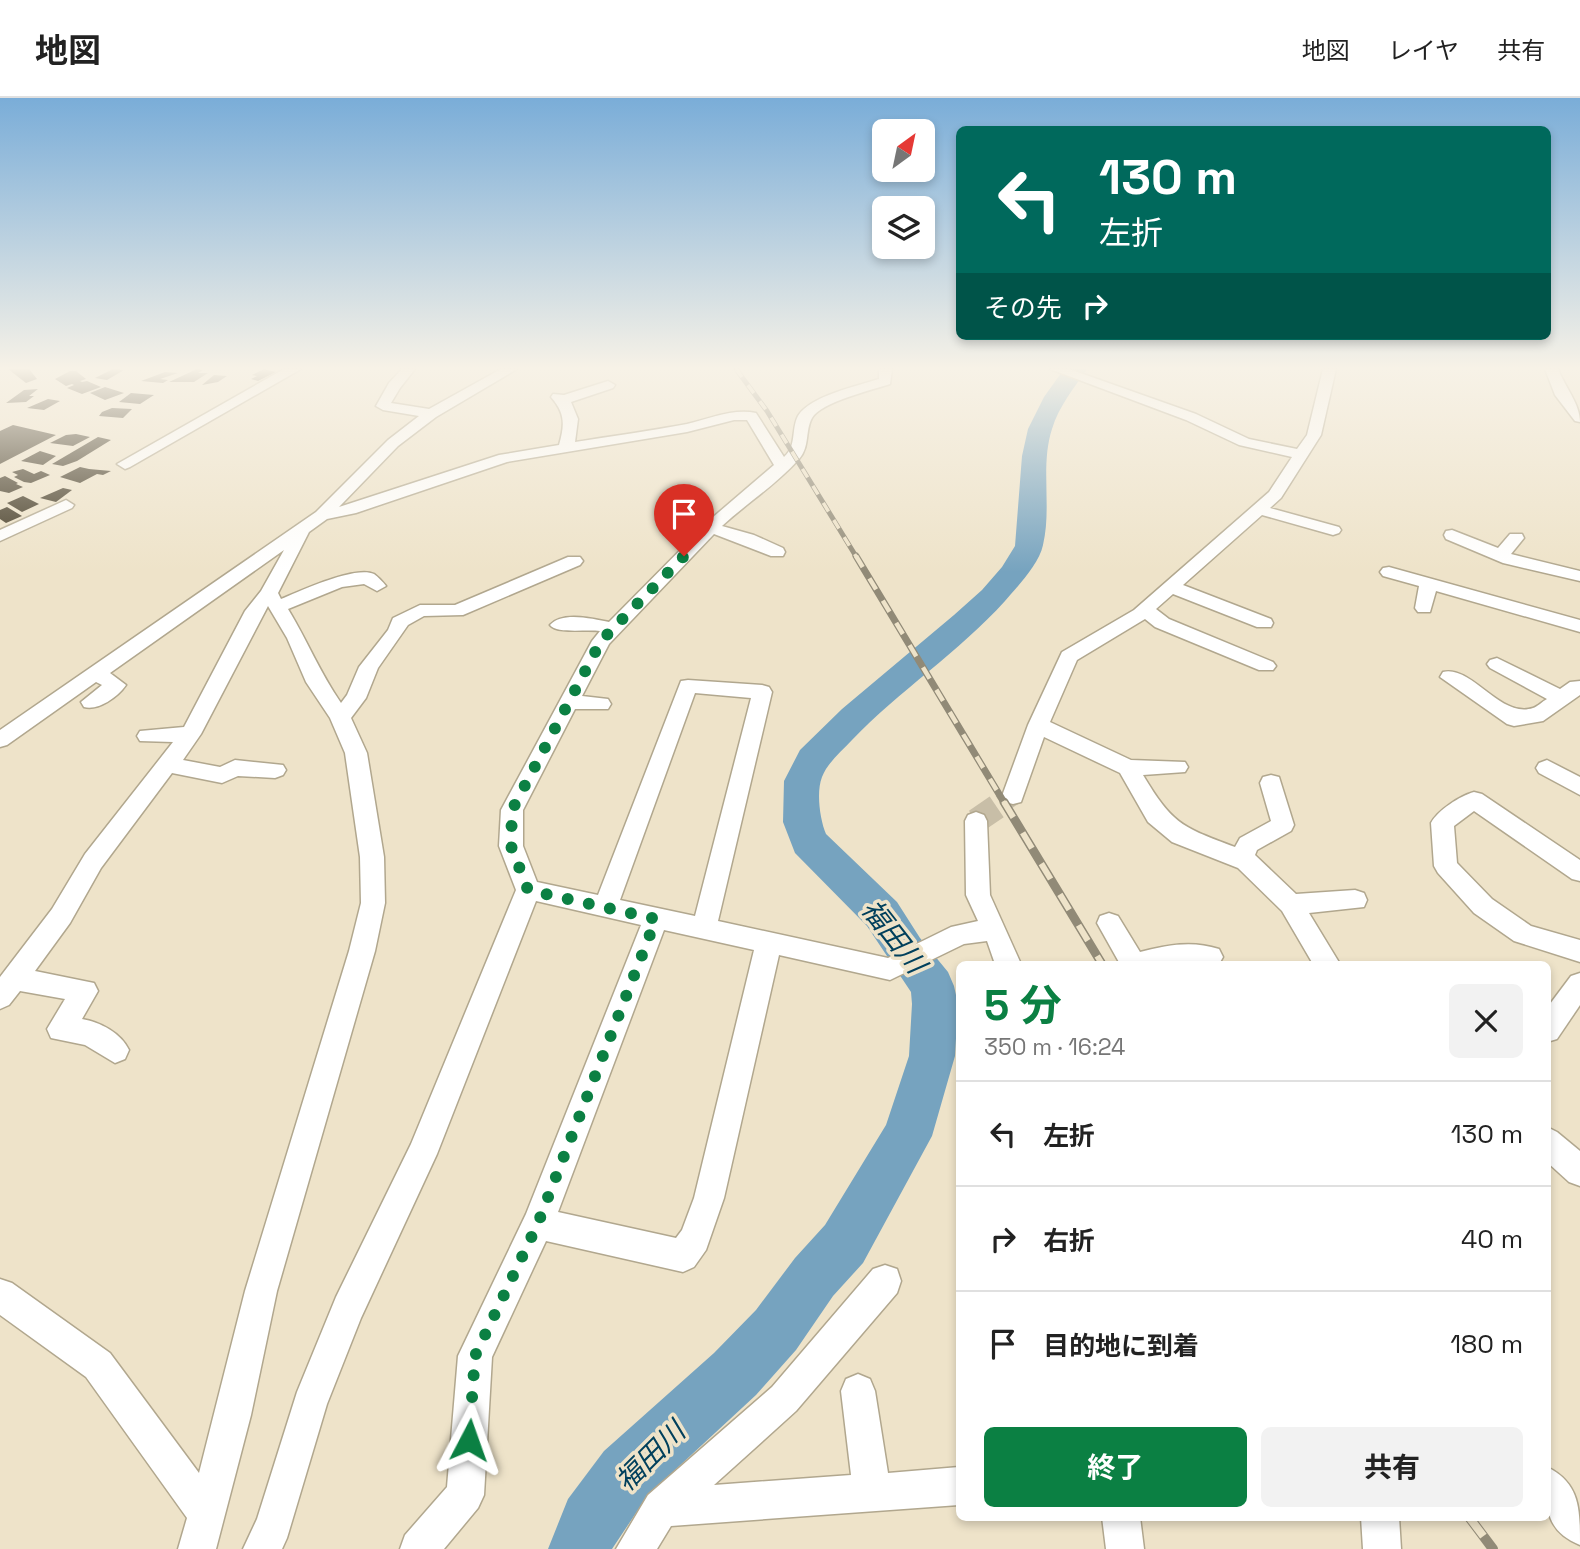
<!DOCTYPE html>
<html lang="ja">
<meta charset="utf-8">
<style>
body{margin:0;font-family:"Space Grotesk","Noto Sans JP",sans-serif;background:#f2f2f2;color:#222;height:100vh;display:flex;flex-direction:column;font-size:26px;white-space:nowrap}
*{box-sizing:border-box;margin:0}
p{font-size:23px;color:#767676}
.icon{flex:none;width:38px;height:38px;fill:none;stroke:currentColor;stroke-width:2;stroke-linecap:round;stroke-linejoin:round}
.map{position:relative;flex:1;overflow:hidden}
.side{position:absolute;left:956px;top:863px;width:595px;height:560px;display:flex;flex-direction:column;background:#fff;border-radius:10px;box-shadow:0 4px 10px #0003}
.side>*{flex:none}
.top-card{position:absolute;left:956px;top:28px;width:595px;height:214px;border-radius:10px;box-shadow:0 4px 10px #0003;background:#00695c;color:#fff;overflow:hidden}
.needle{width:46px;rotate:33deg}
.tools{position:absolute;left:872px;top:21px;display:grid;gap:14px}
.tools a{display:grid;place-items:center;width:63px;height:63px;border-radius:10px;background:#fff;box-shadow:0 4px 10px #0003;font-size:35px}
.pin{position:absolute;display:grid;place-items:center;width:60px;height:60px;color:#fff;margin:-72px -30px;border-radius:50% 50% 50% 0;rotate:-45deg;box-shadow:0 0 7px #0007}
.pin .icon{rotate:45deg}
.me{position:absolute;width:77px;margin:-38px;rotate:4deg;stroke-linejoin:round;filter:drop-shadow(0 0 5px #0008)}
.turn{display:flex;align-items:center;gap:24px;height:147px;padding:0 28px;font-size:32px}
.turn .icon{width:91px;height:91px;stroke-width:2.5}
.turn b{display:block;font-size:49px;line-height:60px}
.then{display:flex;align-items:center;height:66px;padding:0 28px;background:#0003;gap:14px;font-size:26px}
.round{display:grid;place-items:center;flex:none;width:74px;height:74px;border-radius:10px;background:#f2f2f2}
.summary{display:flex;align-items:center;justify-content:space-between;height:119px;padding:0 28px}
h1{font-size:42px;font-weight:700;line-height:52px;color:#0b8043}
.cta{display:flex;gap:14px;margin-top:auto;padding:14px 28px}
.cta a{flex:1;height:80px;border-radius:10px;background:#0b8043;color:#fff;font-size:28px;font-weight:700;line-height:80px;text-align:center}
.cta a+a{background:#f2f2f2;color:#222}
ul{padding:0;list-style:none}
li{display:flex;align-items:center;gap:21px;height:105px;padding:0 28px;border-top:2px solid #e0e0e0}
li div{flex:1}
li b{display:block;font-size:26px}
li em{font-style:normal}
header{display:flex;align-items:center;gap:42px;box-sizing:border-box;height:98px;padding:0 35px;background:#fff;border-bottom:2px solid #e0e0e0}
header strong{font-size:33px}
nav{display:flex;gap:38px;margin-inline-start:auto;font-size:24px}
.map>svg:first-child{display:block}
.lines{fill:none;stroke-linecap:round;stroke-linejoin:round}
.river{fill:#76a3bf;fill-rule:evenodd}
.building{fill:#3d341f}
.street-tunnel-far1{stroke:#c8bea7;stroke-width:19;stroke-dasharray:19 10;stroke-linecap:butt}
.street-tunnel{stroke:#c8bea7;stroke-width:25;stroke-dasharray:25 13;stroke-linecap:butt}
.street-casing{stroke:#b1a78e;stroke-width:3}
.street{fill:#fff;fill-rule:evenodd}
.rail-far3-casing{stroke:#918a77;stroke-width:5}
.rail-far2-casing{stroke:#918a77;stroke-width:7}
.rail-far1-casing{stroke:#918a77;stroke-width:9}
.rail-casing{stroke:#918a77;stroke-width:10}
.rail-far3{stroke:#eee3c9;stroke-width:3.5;stroke-dasharray:10;stroke-linecap:butt}
.rail-far2{stroke:#eee3c9;stroke-width:4.5;stroke-dasharray:13;stroke-linecap:butt}
.rail-far1{stroke:#eee3c9;stroke-width:6;stroke-dasharray:18;stroke-linecap:butt}
.rail{stroke:#eee3c9;stroke-width:8;stroke-dasharray:24;stroke-linecap:butt}
.route{stroke:#0b8043;stroke-width:12;stroke-dasharray:0 21.6}
.labels{text-anchor:middle;dominant-baseline:central;stroke-width:7;stroke-linejoin:round;paint-order:stroke}
.water-label{font-size:28px;font-style:italic;fill:#01405c;stroke:#eee3c9}
</style>
<header>
<strong>地図</strong>
<nav><a>地図</a><a>レイヤ</a><a>共有</a></nav>
</header>
<div class="map">
<svg width="1580" height="1451" viewBox="0 0 1580 1451">
<rect width="100%" height="100%" fill="#eee3c9"/>
<g class="lines">
<path class="river" d="M1064 271H1087C1074 290 1059 308 1052 331 1040 368 1052 409 1043 447 1039 466 1018 488 1005 503 959 554 899 593 852 642 841 654 828 664 822 679 816 694 820 722 826 736L897 804 920 840 948 874 954 888 958 906 955 958 932 1038 863 1165 833 1198 796 1252 756 1297 648 1397 612 1451H548L568 1401 604 1353 714 1255 756 1212 795 1160 825 1127 886 1027 909 958 912 906 911 894 867 828 795 755 783 724 784 683 800 652 842 611 954 517 982 492 1002 469 1015 448 1022 358 1028 331 1044 299Z"/>
</g>
<g class="building">
<polygon points="8,271 29,271 37,281 26,285"/>
<polygon points="113,271 124,272 107,282 95,280"/>
<polygon points="197,271 203,272 198,275 208,275 194,284 169,284"/>
<polygon points="264,271 276,274 258,283 251,281 257,278 252,277"/>
<polygon points="70,273 76,273 86,281 80,283 82,284 87,283 101,289 82,296 67,290 74,287 72,286 66,288 55,281"/>
<polygon points="165,274 178,275 160,281 168,282 163,285 141,283"/>
<polygon points="214,277 227,278 218,284 202,287"/>
<polygon points="105,289 124,295 105,302 90,295"/>
<polygon points="38,291 29,298 34,298 26,304 6,305 24,292"/>
<polygon points="131,295 154,297 140,306 119,304"/>
<polygon points="48,301 60,303 44,312 27,310"/>
<polygon points="112,310 132,311 123,320 99,318 102,314"/>
<polygon points="13,327 56,337 0,366 0,333"/>
<polygon points="76,336 90,339 73,348 50,345 66,337"/>
<polygon points="98,339 111,342 77,363 63,368 52,366"/>
<polygon points="40,353 56,358 43,367 21,363"/>
<polygon points="80,369 89,371 111,373 103,377 97,376 80,385 60,379"/>
<polygon points="23,371 34,376 41,373 50,377 31,385 24,384 14,379 18,377 12,374"/>
<polygon points="5,378 18,385 16,386 23,389 9,395 0,393 0,380"/>
<polygon points="63,390 72,392 56,404 40,400"/>
<polygon points="23,398 39,406 22,414 7,405"/>
<polygon points="7,409 22,418 6,425 0,421 0,412"/>
</g>
<g class="lines">
<polyline class="street-tunnel-far1" points="1001,706 1013,698"/>
<polyline class="street-tunnel" points="976,723 1004,704"/>
<g class="street-casing">
<g id="street">
<polygon points="284,271 301,271 130,369 125,371 117,366"/>
<path d="M402 271H415L400 290 391 305 429 311 501 271H517L436 319 398 348 339 409 499 357 559 347C565 326 565 315 551 299L553 296 564 297 608 283 615 287 613 290 571 304 578 321 575 344C612 338 650 333 687 326 709 321 733 310 756 315L784 359C797 348 791 331 798 318 810 298 857 288 879 281V271H892L890 286C872 292 821 304 812 320 805 332 810 349 799 361 777 386 747 405 722 428L754 437 783 450 785 454 783 458H771L714 436 609 546 582 598 608 601 611 606 608 611H575L523 712V748L537 784 598 797 681 583 688 582 762 587 769 589 772 594 718 823 888 860 951 829 978 823 966 797 965 723 968 717 976 714 984 717 987 723 990 797 1021 866H995L987 843 964 846 890 882 779 857 724 1100 706 1152 694 1169 683 1174 546 1143 492 1259 484 1397 478 1410 444 1451H400L405 1437 447 1389 458 1258 526 1116 641 827 536 803 437 1056 361 1220 327 1306 287 1440 282 1451H243L257 1421 297 1294 336 1199 411 1046 516 792 499 748 501 712 592 543 600 533C586 531 557 536 550 527 562 513 593 521 609 524L712 420 774 367 747 322H734L687 334 507 364 356 415 327 421 309 434 278 495 281 501C300 493 356 467 374 476 378 479 383 484 386 488L377 493 364 486 342 489 288 511C307 542 320 575 341 605L347 597 359 569 388 532 393 520 420 507H455L568 459H580L583 463 580 467 463 517 424 518 408 527 378 570 366 600 351 620 367 655 384 759 385 805 375 853 277 1193 251 1317 216 1451H178L187 1420 86 1279 0 1217V1181L12 1185 110 1255 199 1375 245 1193 349 853 361 805 360 759 345 655 330 620 306 584 287 540 268 508 201 636 183 662 220 669 235 662 283 667 286 672 283 677 275 680 238 678 222 685 172 675 101 770 70 825 35 873 94 885 98 893 82 921C100 924 121 935 129 952L125 961 115 965 85 947 51 940 47 931 65 901 20 893 9 907 0 911V879L52 811 85 756 173 644 140 643 137 638 140 633 184 629 245 513 261 493 284 452 110 575 126 587C118 599 98 613 84 609L81 604 102 587 96 584 7 647 0 649V632L316 414 388 342 419 318 383 312 376 308 389 285ZM695 595 751 600 695 818 620 802ZM664 832 754 852 694 1100 682 1132 676 1140 558 1114Z"/>
<path d="M1050 271H1069L1196 316 1249 341 1297 351 1307 337 1323 271H1336L1321 337 1281 400 1270 410 1339 429 1341 432 1339 435 1333 437 1262 417 1183 487 1271 521 1273 525 1271 529H1257L1173 496 1156 511 1169 521 1273 564 1276 568 1273 572H1259L1155 529 1145 521 1077 562 1050 624 1131 662 1185 664 1188 669 1185 674 1143 677C1173 727 1182 729 1235 749L1240 740 1271 723 1260 685 1263 679 1271 677 1279 679 1294 727 1291 733 1257 752 1255 757 1296 796 1355 792 1364 795 1367 802 1364 809 1309 815 1340 866H1313L1282 813 1238 770 1172 744 1148 724 1120 675 1044 639 1021 704 1013 706 1005 704 1002 698 1028 627 1062 554 1134 512 1269 394 1292 359 1239 347 1186 322Z"/>
<path d="M1545 271H1558C1565 289 1580 306 1580 324L1575 323 1555 297Z"/>
<polygon points="66,402 74,407 72,410 0,443 0,432"/>
<polygon points="1452,432 1498,450 1510,436 1522,436 1524,440 1511,456 1580,473 1580,483 1503,465 1446,441 1444,437 1446,433"/>
<polygon points="1389,469 1580,522 1580,534 1436,493 1430,514 1418,514 1415,510 1419,488 1383,478 1380,474 1383,470"/>
<path d="M1497 560 1560 591 1570 584 1580 583V597L1543 623 1514 628 1507 626 1440 579 1443 574C1472 567 1500 621 1533 610 1537 609 1543 603 1547 601L1490 570 1487 566 1490 562Z"/>
<polygon points="1547,662 1580,679 1580,697 1539,675 1536,670 1539,665"/>
<path d="M1474 694 1482 696 1580 762V783L1572 781 1474 713 1454 728 1457 765 1492 801 1531 828 1580 842V864L1514 843 1474 815 1438 775 1434 768 1431 725C1438 712 1460 698 1474 694Z"/>
<path d="M1109 815 1118 818 1140 854C1167 847 1192 842 1219 851L1223 859 1219 866H1120L1097 825 1100 818Z"/>
<polygon points="1580,875 1580,907 1557,941 1547,944 1547,910 1571,878"/>
<polygon points="1547,1029 1557,1034 1580,1053 1580,1088 1569,1084 1547,1064"/>
<polygon points="885,1167 897,1171 901,1183 897,1195 796,1313 714,1387 851,1377 841,1293 846,1281 858,1276 870,1281 875,1293 888,1375 959,1369 959,1407 671,1428 657,1451 616,1451 648,1397 772,1289 873,1171"/>
<path d="M1547 1369C1580 1385 1580 1411 1580 1447 1541 1431 1547 1404 1547 1369Z"/>
<polygon points="1102,1419 1140,1419 1144,1451 1106,1451"/>
<polygon points="1361,1419 1399,1419 1401,1451 1363,1451"/>
</g>
</g>
<use href="#street" class="street"/>
<g class="rail-far3-casing">
<polyline id="rail-far3" points="736,271 767,313 857,460"/>
</g>
<g class="rail-far2-casing">
<polyline id="rail-far2" points="856,458 1005,706"/>
</g>
<g class="rail-far1-casing">
<polyline id="rail-far1" points="1004,704 1102,866"/>
</g>
<g class="rail-casing">
<polyline id="rail" points="1469,1419 1493,1451"/>
</g>
<use href="#rail-far3" class="rail-far3"/>
<use href="#rail-far2" class="rail-far2"/>
<use href="#rail-far1" class="rail-far1"/>
<use href="#rail" class="rail"/>
</g>
<linearGradient id="sky" x2="0" y2="1"><stop stop-color="#7aadd8"/><stop offset="0.57" stop-color="#f7f2e7"/><stop offset="1" stop-color="#f7f2e7" stop-opacity="0"/></linearGradient>
<rect width="1580" height="474" fill="url(#sky)"/>
<g class="lines">
<polyline class="route" points="469,1342 475,1258 538,1125 656,821 528,792 511,748 512,712 601,543 684,458"/>
</g>
<g class="labels">
<g class="water-label">
<text transform="translate(894 838) rotate(52)">福田川</text>
<text transform="translate(650 1358) rotate(-45)">福田川</text>
</g>
</g>
</svg>
<div class="tools">
<a><svg class="needle" viewBox="-14 -14 28 28"><path d="M0-13l5 13h-10z" fill="#e53935"/><path d="M0 13l5-13h-10z" fill="#767676"/></svg></a>
<a><svg class="icon" aria-label="layers" viewBox="0 0 24 24"><path d="M12 4l9 5-9 5-9-5zM3 14l9 5 9-5"/></svg></a>
</div>
<div class="pin" style="left:684px;top:458px;background:#d93025"><svg class="icon" aria-label="arrive" viewBox="0 0 24 24"><path d="M6 21V4h12l-3 4 3 4H6"/></svg></div>
<svg class="me" style="left:469px;top:1342px" viewBox="-20 -20 40 40"><path d="M0-17L14 15 0 8-14 15z" fill="#0b8043" stroke="#fff" stroke-width="4"/></svg>
<div class="top-card">
<div class="turn"><svg class="icon" aria-label="left" viewBox="0 0 24 24"><path d="M17 20v-9H6M10 6l-5 5 5 5"/></svg><div><b>130 m</b>左折</div></div>
<div class="then">その先<svg class="icon" aria-label="right" viewBox="0 0 24 24"><path d="M7 20v-9h11M14 6l5 5-5 5"/></svg></div>
</div>
<section class="side">
<div class="summary"><div><h1>5 分</h1><p>350 m · 16:24</p></div><a class="round"><svg class="icon" aria-label="close" viewBox="0 0 24 24"><path d="M6 6l12 12M18 6L6 18"/></svg></a></div>
<ul>
<li><svg class="icon" aria-label="left" viewBox="0 0 24 24"><path d="M17 20v-9H6M10 6l-5 5 5 5"/></svg><div><b>左折</b></div><em>130 m</em></li>
<li><svg class="icon" aria-label="right" viewBox="0 0 24 24"><path d="M7 20v-9h11M14 6l5 5-5 5"/></svg><div><b>右折</b></div><em>40 m</em></li>
<li><svg class="icon" aria-label="arrive" viewBox="0 0 24 24"><path d="M6 21V4h12l-3 4 3 4H6"/></svg><div><b>目的地に到着</b></div><em>180 m</em></li>
</ul>
<div class="cta"><a>終了</a><a>共有</a></div>
</section>
</div>
